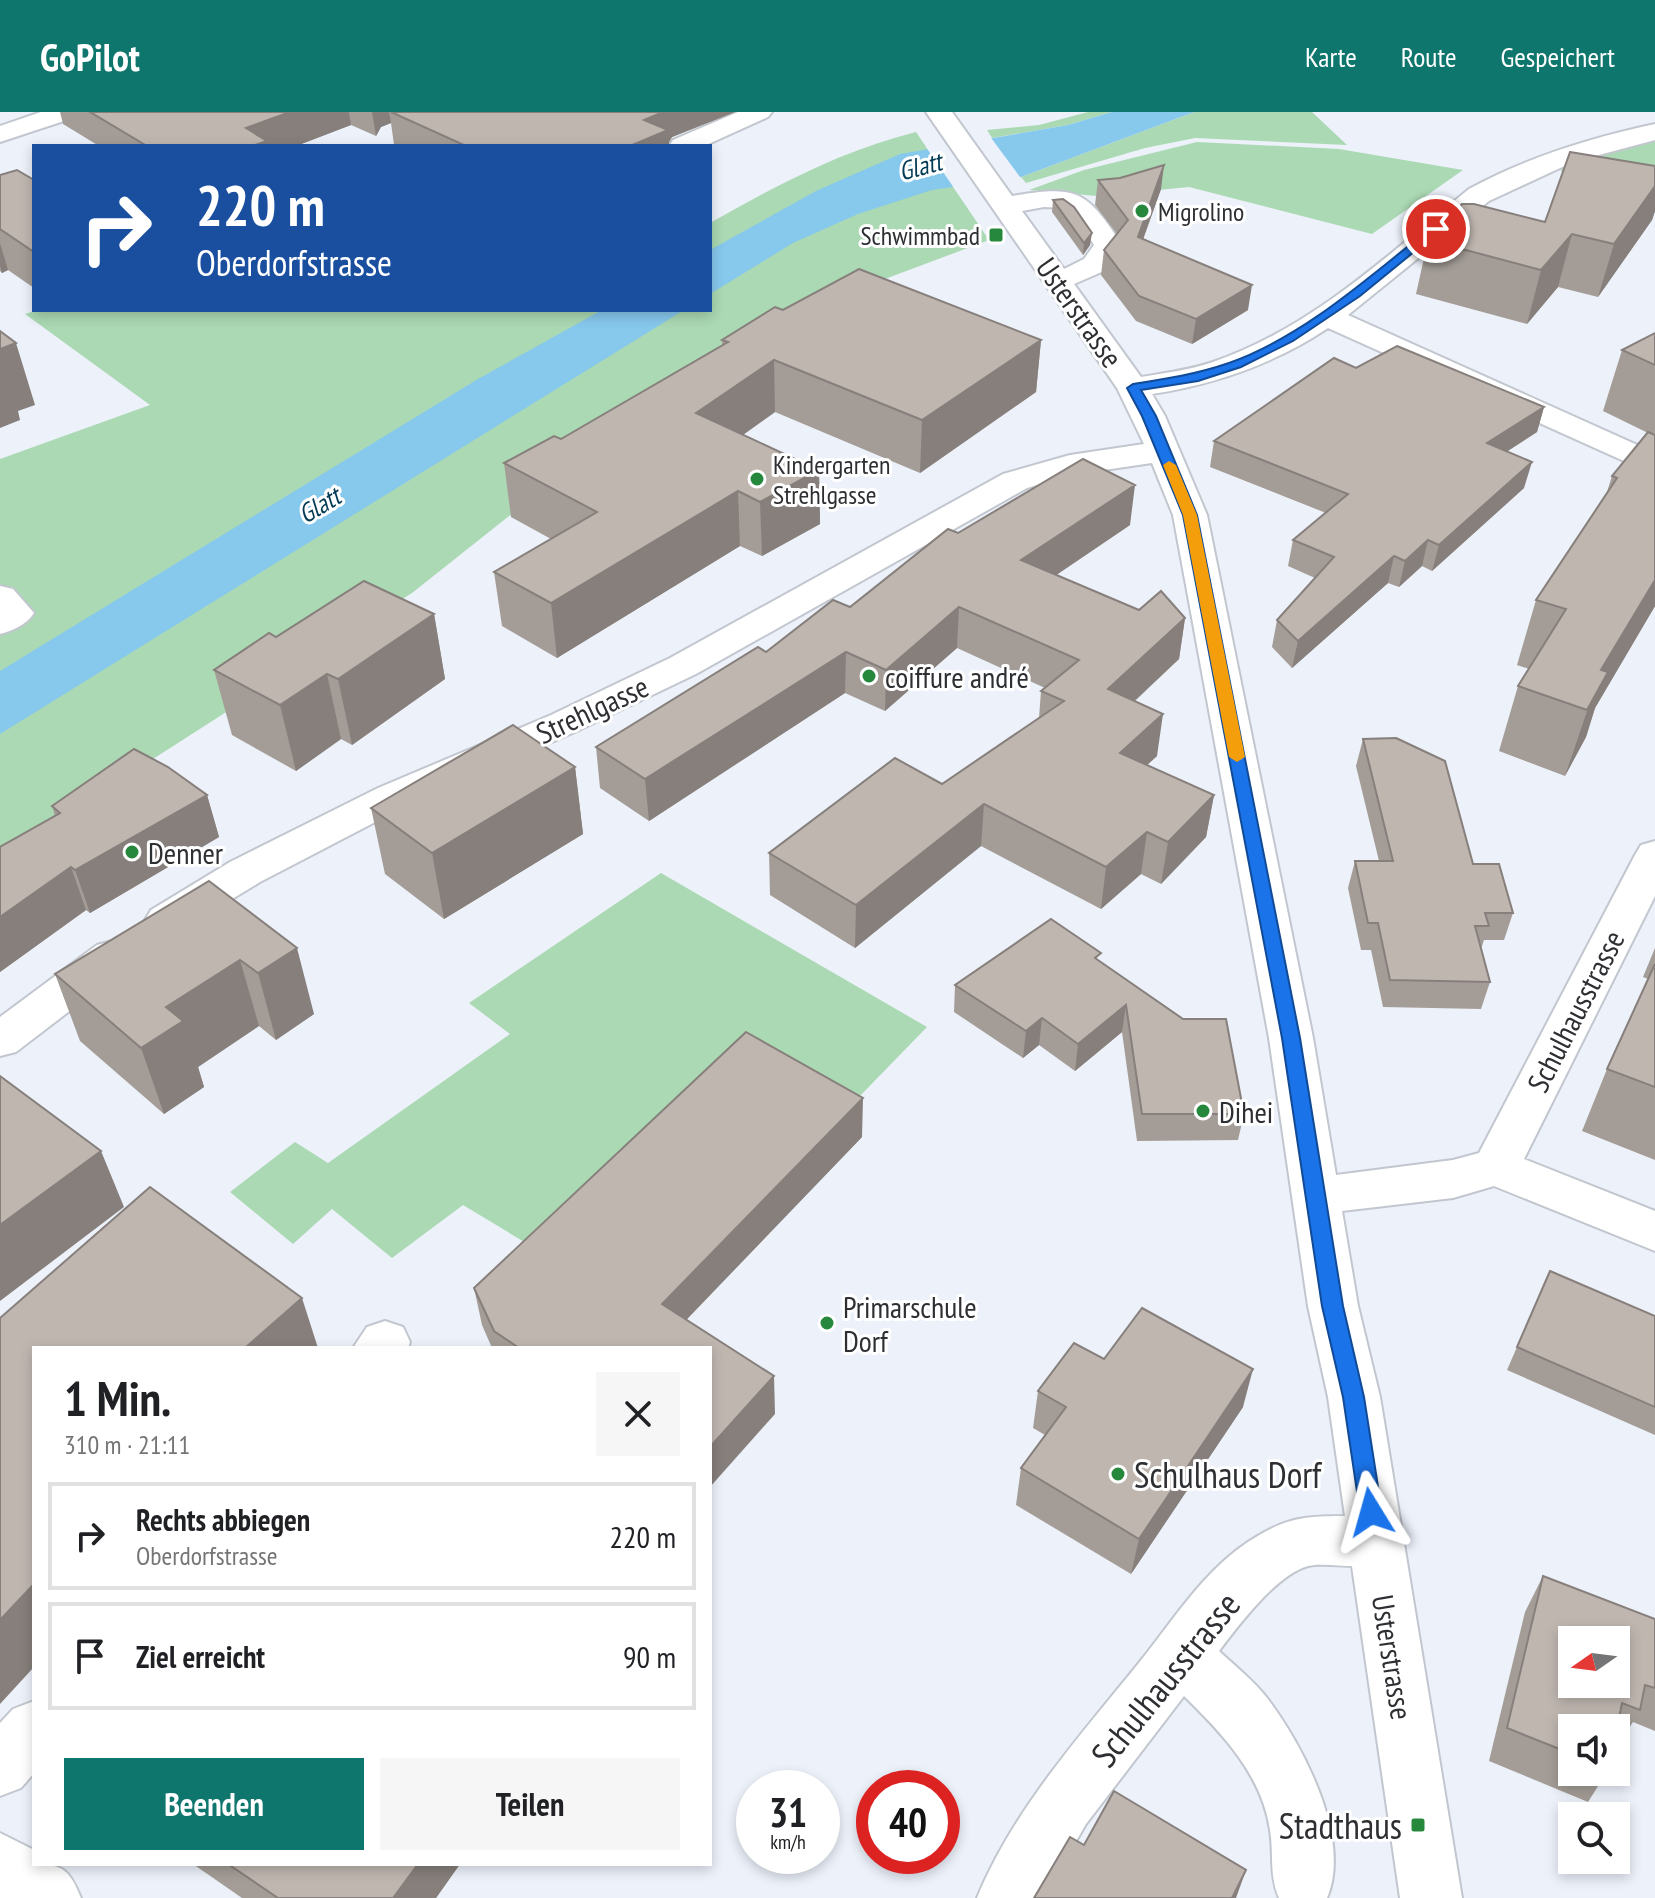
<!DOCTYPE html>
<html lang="de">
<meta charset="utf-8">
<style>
body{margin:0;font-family:"PT Sans Narrow",sans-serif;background:#f6f6f6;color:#202124;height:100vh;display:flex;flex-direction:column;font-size:30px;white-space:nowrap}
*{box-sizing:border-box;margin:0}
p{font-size:26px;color:#757577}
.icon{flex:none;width:44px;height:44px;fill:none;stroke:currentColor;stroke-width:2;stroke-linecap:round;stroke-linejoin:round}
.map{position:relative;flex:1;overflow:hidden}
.side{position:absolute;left:32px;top:1234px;width:680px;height:520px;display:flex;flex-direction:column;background:#fff;border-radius:0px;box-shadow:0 4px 12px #0003}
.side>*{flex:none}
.banner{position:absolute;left:32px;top:32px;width:680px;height:168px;border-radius:0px;box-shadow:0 4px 12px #0003;background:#1a4fa0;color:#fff;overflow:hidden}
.needle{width:52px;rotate:256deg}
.buttons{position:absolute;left:1558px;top:1514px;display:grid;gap:16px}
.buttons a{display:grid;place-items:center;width:72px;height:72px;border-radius:0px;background:#fff;box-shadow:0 4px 12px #0003;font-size:40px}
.speed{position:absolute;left:736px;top:1658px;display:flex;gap:16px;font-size:40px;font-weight:700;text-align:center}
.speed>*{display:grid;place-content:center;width:104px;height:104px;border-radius:50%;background:#fff;box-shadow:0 4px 12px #0003;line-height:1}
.speed small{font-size:20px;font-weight:400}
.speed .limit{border:12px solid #d22;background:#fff;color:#111}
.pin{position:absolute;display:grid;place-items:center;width:68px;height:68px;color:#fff;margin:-34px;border:4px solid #fff;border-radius:50%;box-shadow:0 2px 8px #0007}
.me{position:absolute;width:88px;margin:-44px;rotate:352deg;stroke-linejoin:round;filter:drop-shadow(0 0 6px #0008)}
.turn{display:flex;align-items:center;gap:28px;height:168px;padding:0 32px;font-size:36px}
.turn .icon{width:104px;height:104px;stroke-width:2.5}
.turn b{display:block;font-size:56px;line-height:68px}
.round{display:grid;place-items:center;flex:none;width:84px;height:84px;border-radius:0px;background:#f6f6f6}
.head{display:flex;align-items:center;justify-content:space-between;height:136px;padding:0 32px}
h1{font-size:48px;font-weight:600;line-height:60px}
.primary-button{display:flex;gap:16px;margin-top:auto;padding:16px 32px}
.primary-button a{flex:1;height:92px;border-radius:0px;background:#0f766e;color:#fff;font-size:32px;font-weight:600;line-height:92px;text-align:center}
.primary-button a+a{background:#f6f6f6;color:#202124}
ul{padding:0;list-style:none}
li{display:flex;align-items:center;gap:24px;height:108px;margin:0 16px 12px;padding:0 16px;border:4px solid #e0e0e0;border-radius:0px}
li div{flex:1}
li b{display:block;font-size:30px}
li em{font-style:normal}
header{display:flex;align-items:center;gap:48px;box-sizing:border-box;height:112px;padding:0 40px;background:#0f766e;color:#fff}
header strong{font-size:38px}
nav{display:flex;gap:44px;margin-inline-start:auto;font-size:28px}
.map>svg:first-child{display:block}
.green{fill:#abd9b3}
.water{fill:#87c8ed}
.pier{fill:#ecf1fa}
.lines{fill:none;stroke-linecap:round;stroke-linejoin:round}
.minor-casing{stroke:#c2c7cf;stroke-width:4}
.minor{fill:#fff;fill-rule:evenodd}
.wall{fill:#a49d97}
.shaded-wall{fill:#867f7b}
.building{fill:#bfb6b0;stroke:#867f7b;stroke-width:2;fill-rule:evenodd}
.route{fill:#1a73e8;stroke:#114b97;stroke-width:2}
.slow{fill:#f59e0b}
.poi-dot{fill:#25883c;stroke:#fff;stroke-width:3}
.labels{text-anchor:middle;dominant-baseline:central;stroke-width:6;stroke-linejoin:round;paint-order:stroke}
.far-water-label{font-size:26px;font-style:italic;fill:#033b55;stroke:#fff}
.far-poi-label{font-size:26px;fill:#2d2f32;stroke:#fff;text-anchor:start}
.street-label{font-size:30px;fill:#2d2f32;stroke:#fff}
.poi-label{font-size:30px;fill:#2d2f32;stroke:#fff;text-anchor:start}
.near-poi-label{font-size:36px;fill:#2d2f32;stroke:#fff;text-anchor:start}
.near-street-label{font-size:36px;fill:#2d2f32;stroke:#fff}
</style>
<header>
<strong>GoPilot</strong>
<nav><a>Karte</a><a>Route</a><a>Gespeichert</a></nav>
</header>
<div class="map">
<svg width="1655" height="1786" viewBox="0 0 1655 1786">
<rect width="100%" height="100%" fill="#ecf1fa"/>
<g class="green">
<polygon points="1088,0 1112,0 1068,13 992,26 987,18 1039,13"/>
<polygon points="1194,0 1312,0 1347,33 1195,26 1145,36 1026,71 1021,65"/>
<path d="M916 20 989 128 853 179 576 351 412 481 0 745V347L150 293 25 202 37 198H710V111C775 74 843 38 916 20Z"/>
<polygon points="1655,29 1655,74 1578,67 1561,59 1561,55"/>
<polygon points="1197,30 1339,37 1463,58 1372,122 1189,75 1097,84 1029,78 1084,58"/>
<polygon points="661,761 927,915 857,987 531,1134 463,1093 392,1146 332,1097 293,1132 230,1080 295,1030 328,1051 510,922 469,891"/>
</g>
<g class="water">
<polygon points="1112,0 1194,0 1021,65 932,78 858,102 793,131 710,182 710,138 816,79 900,42 1068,13"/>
<polygon points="602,198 684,198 0,622 0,559 478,267"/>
</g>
<polygon class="pier" points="989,23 1023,69 956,79 926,35"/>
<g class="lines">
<g class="minor-casing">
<g id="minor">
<polygon points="41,0 80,0 76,5 0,30 0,14"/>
<polygon points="738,0 772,0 768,5 704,34 669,34 673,28"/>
<path d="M926 0H952L1012 84C1078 73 1086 78 1122 133L1104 159 1074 172 1141 265C1165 261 1190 258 1213 250 1312 216 1389 142 1469 77 1528 45 1590 26 1655 12V28L1573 50 1489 89 1348 203 1655 341V363L1328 216C1274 252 1216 272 1152 282L1165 304 1207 403 1313 926 1336 1063 1453 1048 1479 1041 1635 743 1641 733 1655 729V784L1524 1047 1655 1099V1139L1494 1074 1453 1086 1342 1099 1358 1194 1380 1285 1462 1786H1400L1352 1454C1339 1454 1321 1451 1308 1454 1276 1463 1239 1513 1219 1539 1235 1554 1254 1569 1267 1586 1303 1633 1352 1727 1327 1786H1279C1269 1763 1274 1742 1270 1718 1262 1663 1222 1621 1184 1584L1086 1712 1043 1786H977C1014 1696 1082 1622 1142 1547 1174 1507 1204 1459 1248 1430 1285 1406 1302 1404 1345 1404L1328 1285 1308 1194 1269 926 1190 495 1173 403 1152 351 1070 363 1027 376 696 562 577 619 406 694 260 770 181 818 166 823 151 818 145 808 151 798 230 750 378 676 551 603 670 546 1003 362 1070 343 1144 332 1117 276ZM1044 95 1064 96 1079 110 1094 133 1084 147 1064 157 1022 99Z"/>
<path d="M0 474 13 477 34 501C26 513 14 518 0 522Z"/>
<polygon points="112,829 127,833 133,844 127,855 16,940 0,944 0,905 97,833"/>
<polygon points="385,1209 403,1215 410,1230 408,1236 353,1236 367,1215"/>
<polygon points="34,1589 34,1661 21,1676 0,1684 0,1611 13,1597"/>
<path d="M0 1721 34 1738V1752C64 1752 70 1759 81 1786H0Z"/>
</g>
</g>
<use href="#minor" class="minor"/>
</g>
<g class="wall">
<polygon points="60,0 735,0 672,25 669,30 669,34 396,34 394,33 391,11 381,15 376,24 351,13 296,34 99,34 63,12"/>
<polygon points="1655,54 1655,99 1652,108 1598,185 1558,175 1527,212 1416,182 1428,128 1545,110"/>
<polygon points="0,63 34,68 34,176 8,158 2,161 0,159"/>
<polygon points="1120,66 1161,77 1143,127 1248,198 1192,232 1136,209 1101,163 1104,138 1117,122 1095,93 1098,68"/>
<polygon points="1053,88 1090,133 1083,143 1052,100"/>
<polygon points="783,198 1041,228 1036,280 920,361 775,300 743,323 819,358 820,412 762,444 740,434 557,546 502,514 494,460 551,427 511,405 504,351 561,327 722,233 722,228"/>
<polygon points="1655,221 1655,494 1595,596 1586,625 1565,664 1499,639 1518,574 1529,557 1517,553 1536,488 1607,380 1612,364 1648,321 1603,299 1622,238"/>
<polygon points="1356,256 1544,295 1537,320 1507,339 1524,376 1432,459 1422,454 1399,475 1388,471 1292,556 1272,535 1277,508 1315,466 1288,454 1293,428 1326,401 1210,355 1214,329"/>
<polygon points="1130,413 1056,463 1139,498 1185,506 1179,547 1135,589 1157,644 1147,653 1214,683 1206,725 1161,772 1141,762 1101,797 981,734 855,836 770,783 769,741 942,672 1039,606 1041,579 1045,576 957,536 885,599 845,581 649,709 600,676 596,635 766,540 850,495 958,421"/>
<polygon points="434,502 445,567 352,633 341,627 296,659 232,623 214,558 276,525"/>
<polygon points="1363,627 1473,752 1513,801 1504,828 1484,828 1481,837 1490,870 1481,897 1383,895 1371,838 1361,838 1348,776 1355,749 1379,749 1356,654"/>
<polygon points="575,655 583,722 444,807 385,762 371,696"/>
<polygon points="207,683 219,725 90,801 86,798 0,860 55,704 52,694"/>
<polygon points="209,769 314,902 276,928 259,914 198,955 204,975 164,1002 80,929 55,862"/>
<polygon points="1655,836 1655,1048 1582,1019 1607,957 1648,867 1643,865"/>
<polygon points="1100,849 1244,1002 1238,1028 1137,1029 1122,920 1075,959 1039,933 1023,946 954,900 955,873"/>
<polygon points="862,1025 686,1208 775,1302 710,1236 492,1236 482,1213 474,1176"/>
<polygon points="1550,1159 1655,1204 1655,1323 1507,1258"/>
<polygon points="1104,1247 1243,1295 1131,1462 1016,1393 1021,1356 1045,1323 1033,1316 1038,1279"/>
<polygon points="1543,1464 1655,1507 1655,1619 1633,1610 1619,1632 1616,1630 1616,1616 1572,1616 1572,1660 1607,1660 1588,1690 1489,1649 1525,1500"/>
<polygon points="193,1752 460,1752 436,1786 242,1786"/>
</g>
<g class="shaded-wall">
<polygon points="290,0 349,0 351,13 296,34 249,34 246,16"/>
<polygon points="372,0 389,0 391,11 381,15 376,24"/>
<polygon points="663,0 735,0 672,25 669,30 669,34 630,34 644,8"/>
<polygon points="1164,53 1161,77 1135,150 1138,125"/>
<polygon points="1655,74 1655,99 1652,108 1598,185 1614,132"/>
<polygon points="1092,121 1090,133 1083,143 1084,131"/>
<polygon points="1572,122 1558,175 1527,212 1541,158"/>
<polygon points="0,131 8,158 2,161 0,154"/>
<polygon points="1252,173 1248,198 1192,232 1196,207"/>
<polygon points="1041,228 1036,280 920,361 922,308"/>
<polygon points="16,231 35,293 18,299 20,308 0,316 0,237"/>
<polygon points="774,248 775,300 699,354 696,301"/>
<polygon points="1544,295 1537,320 1480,357 1487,331"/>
<polygon points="1532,350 1524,376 1432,459 1439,433"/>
<polygon points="819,358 820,412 762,444 760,390"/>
<polygon points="1135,373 1130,413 1018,489 1021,448"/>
<polygon points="738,379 740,434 557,546 551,491"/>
<polygon points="1428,428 1422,454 1399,475 1405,449"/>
<polygon points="1394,444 1388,471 1292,556 1298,529"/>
<polygon points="1655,468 1655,494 1595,596 1586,625 1565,664 1601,558"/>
<polygon points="959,495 957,536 885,599 886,558"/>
<polygon points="434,502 445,567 352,633 338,567"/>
<polygon points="1185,506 1179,547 1103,618 1108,577"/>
<polygon points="846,540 845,581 649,709 645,667"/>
<polygon points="327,562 341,627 296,659 280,593"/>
<polygon points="1163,602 1157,644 1115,682 1120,641"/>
<polygon points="575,655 583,722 444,807 432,741"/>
<polygon points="207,683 219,725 90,801 75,758"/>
<polygon points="1214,683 1206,725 1161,772 1168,730"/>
<polygon points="984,692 981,734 855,836 856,793"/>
<polygon points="1147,720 1141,762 1101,797 1106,755"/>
<polygon points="71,755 86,798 0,860 0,805"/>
<polygon points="297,836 314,902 276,928 258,861"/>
<polygon points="240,848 259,914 198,955 204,975 164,1002 141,936 166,895"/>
<polygon points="1126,893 1122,920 1075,959 1078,932"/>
<polygon points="1042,906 1039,933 1023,946 1026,919"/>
<polygon points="863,986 862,1025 665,1230 662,1192"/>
<polygon points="101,1039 124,1095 0,1189 0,1113"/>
<polygon points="302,1186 318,1236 245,1236"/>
<polygon points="1253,1257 1243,1295 1131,1462 1139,1427"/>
<polygon points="774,1264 775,1302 710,1375 710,1335"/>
<polygon points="34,1472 34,1555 0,1592 0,1508"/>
<polygon points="418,1752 460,1752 436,1786 393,1786"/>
<polygon points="1246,1758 1236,1786 1232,1786"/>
</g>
<g class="building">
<polygon points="90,0 290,0 246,16 267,29 252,34 147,34"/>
<polygon points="391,0 663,0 644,8 668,18 630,34 466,34"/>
<polygon points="1570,40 1655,54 1655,74 1614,132 1572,122 1541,158 1428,128 1462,92 1474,92 1545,110"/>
<polygon points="1164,53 1138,125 1252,173 1196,207 1139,184 1104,138 1128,108 1098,68 1120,66"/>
<polygon points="17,58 34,68 34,140 0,117 0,63"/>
<polygon points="1063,87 1074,95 1092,121 1084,131 1053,88"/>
<polygon points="859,157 1041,228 922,308 774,248 696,301 819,358 760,390 738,379 551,491 494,460 597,400 504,351 554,324 561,327 728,230 722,228 775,195 783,198"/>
<polygon points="0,219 16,231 0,237"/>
<polygon points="1655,221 1655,253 1622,238"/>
<polygon points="1397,234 1544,295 1487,331 1532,350 1439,433 1428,428 1405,449 1394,444 1298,529 1277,508 1334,445 1293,428 1348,382 1214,329 1334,246 1356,256"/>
<polygon points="1648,320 1655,323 1655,468 1601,558 1608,560 1587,598 1518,574 1566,497 1536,488 1617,366 1612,364"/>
<polygon points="1083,347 1135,373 1021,448 1139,498 1161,479 1185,506 1108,577 1163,602 1120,641 1214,683 1168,730 1147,720 1106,755 984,692 856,793 769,741 895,646 942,672 1064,589 1041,579 1079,548 959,495 886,558 846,540 645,667 596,635 758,535 766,540 833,488 850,495 948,417 958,421"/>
<polygon points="364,469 434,502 338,567 327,562 280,593 214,558 269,521 276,525"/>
<polygon points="513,613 575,655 432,741 371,696"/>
<polygon points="1396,626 1445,649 1473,752 1499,752 1513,801 1485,801 1489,814 1475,814 1490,870 1390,868 1378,811 1368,811 1355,749 1393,749 1363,627"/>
<polygon points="134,637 168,655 207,683 75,758 71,755 0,805 0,735 60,701 52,694"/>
<polygon points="209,769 297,836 258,861 240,848 166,895 183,909 141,936 55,862"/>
<polygon points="1051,807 1101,841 1095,846 1183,907 1226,907 1244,1002 1142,1002 1126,893 1078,932 1042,906 1026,919 955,873"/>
<polygon points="1655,852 1655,975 1607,957"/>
<polygon points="746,920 863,986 662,1192 774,1264 710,1335 710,1236 519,1236 494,1219 474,1176"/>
<polygon points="0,964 101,1039 0,1113"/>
<polygon points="150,1075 302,1186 245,1236 34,1236 34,1472 0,1508 0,1206"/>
<polygon points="1550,1159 1655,1204 1655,1295 1517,1235"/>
<polygon points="1142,1196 1253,1257 1139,1427 1021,1356 1066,1295 1038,1279 1074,1231 1104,1247"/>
<path d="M1543 1464 1655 1507V1576L1645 1573 1640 1598 1622 1591 1616 1621V1616H1572V1642L1507 1616ZM1572 1528H1616V1572H1572Z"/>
<polygon points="1114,1679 1246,1758 1232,1786 1034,1786 1070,1725 1084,1733"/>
<polygon points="228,1752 418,1752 393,1786 278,1786"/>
</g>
<path class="route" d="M1432 115 1442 117 1360 184 1293 229 1241 255 1198 269 1141 278 1156 304 1197 403 1300 926 1343 1194 1364 1285 1382 1400 1379 1407 1371 1410 1363 1407 1360 1400 1343 1285 1322 1194 1282 926 1183 403 1142 304 1127 276 1133 272C1166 267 1197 262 1229 251 1305 224 1370 164 1432 115Z"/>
<polygon class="slow" points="1169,349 1176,353 1197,403 1245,645 1237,650 1229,645 1183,403 1163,353"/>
<g class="poi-dot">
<circle cx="1142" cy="99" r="8"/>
<rect x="988" y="115" width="16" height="16" rx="4"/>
<circle cx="757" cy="367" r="8"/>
<circle cx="869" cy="564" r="8"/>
<circle cx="132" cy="740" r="8"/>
<circle cx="1203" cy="999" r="8"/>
<circle cx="827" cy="1211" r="8"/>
<circle cx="1118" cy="1362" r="8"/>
<rect x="1410" y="1705" width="16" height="16" rx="4"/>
</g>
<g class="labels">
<g class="far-water-label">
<text transform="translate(920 54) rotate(-15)">Glatt</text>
<text transform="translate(319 393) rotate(-31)">Glatt</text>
</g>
<g class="far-poi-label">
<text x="1158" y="99">Migrolino</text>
<text x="980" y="123" text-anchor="end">Schwimmbad</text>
<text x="773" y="352">Kindergarten<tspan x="773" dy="30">Strehlgasse</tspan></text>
</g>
<g class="street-label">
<text transform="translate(1080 200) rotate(55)">Usterstrasse</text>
<text transform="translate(592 597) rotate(-25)">Strehlgasse</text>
<text transform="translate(1575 899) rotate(-63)">Schulhausstrasse</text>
<text transform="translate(1393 1545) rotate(81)">Usterstrasse</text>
</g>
<g class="poi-label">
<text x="885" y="564">coiffure andré</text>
<text x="148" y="740">Denner</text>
<text x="1219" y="999">Dihei</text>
<text x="843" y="1194">Primarschule<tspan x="843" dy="34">Dorf</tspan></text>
</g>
<g class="near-poi-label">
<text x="1134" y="1362">Schulhaus Dorf</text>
<text x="1402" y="1713" text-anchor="end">Stadthaus</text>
</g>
<g class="near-street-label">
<text transform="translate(1165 1567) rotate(-51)">Schulhausstrasse</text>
</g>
</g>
</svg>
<div class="buttons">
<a><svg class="needle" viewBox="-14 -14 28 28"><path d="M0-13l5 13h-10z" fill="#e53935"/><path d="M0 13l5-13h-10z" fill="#757577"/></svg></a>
<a><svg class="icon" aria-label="sound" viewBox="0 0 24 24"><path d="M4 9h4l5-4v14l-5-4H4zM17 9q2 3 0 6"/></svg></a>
<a><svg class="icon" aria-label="search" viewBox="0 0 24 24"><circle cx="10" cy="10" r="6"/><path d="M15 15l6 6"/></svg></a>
</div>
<div class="speed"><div>31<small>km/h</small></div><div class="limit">40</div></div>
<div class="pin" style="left:1436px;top:117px;background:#d93025"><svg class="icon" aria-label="arrive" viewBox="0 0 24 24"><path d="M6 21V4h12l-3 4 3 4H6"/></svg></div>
<svg class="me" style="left:1371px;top:1400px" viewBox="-20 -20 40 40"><path d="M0-17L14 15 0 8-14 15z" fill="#1a73e8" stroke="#fff" stroke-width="4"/></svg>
<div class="banner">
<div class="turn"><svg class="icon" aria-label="right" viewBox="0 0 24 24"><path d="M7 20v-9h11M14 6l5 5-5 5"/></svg><div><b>220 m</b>Oberdorfstrasse</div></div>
</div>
<section class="side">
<div class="head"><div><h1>1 Min.</h1><p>310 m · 21:11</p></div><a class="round"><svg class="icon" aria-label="close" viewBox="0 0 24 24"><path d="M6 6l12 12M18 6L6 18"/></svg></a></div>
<ul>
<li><svg class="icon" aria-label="right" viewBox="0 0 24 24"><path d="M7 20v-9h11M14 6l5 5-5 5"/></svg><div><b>Rechts abbiegen</b><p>Oberdorfstrasse</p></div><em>220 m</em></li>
<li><svg class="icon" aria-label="arrive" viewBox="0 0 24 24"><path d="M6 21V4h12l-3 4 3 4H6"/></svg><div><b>Ziel erreicht</b></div><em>90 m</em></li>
</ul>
<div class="primary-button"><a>Beenden</a><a>Teilen</a></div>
</section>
</div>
